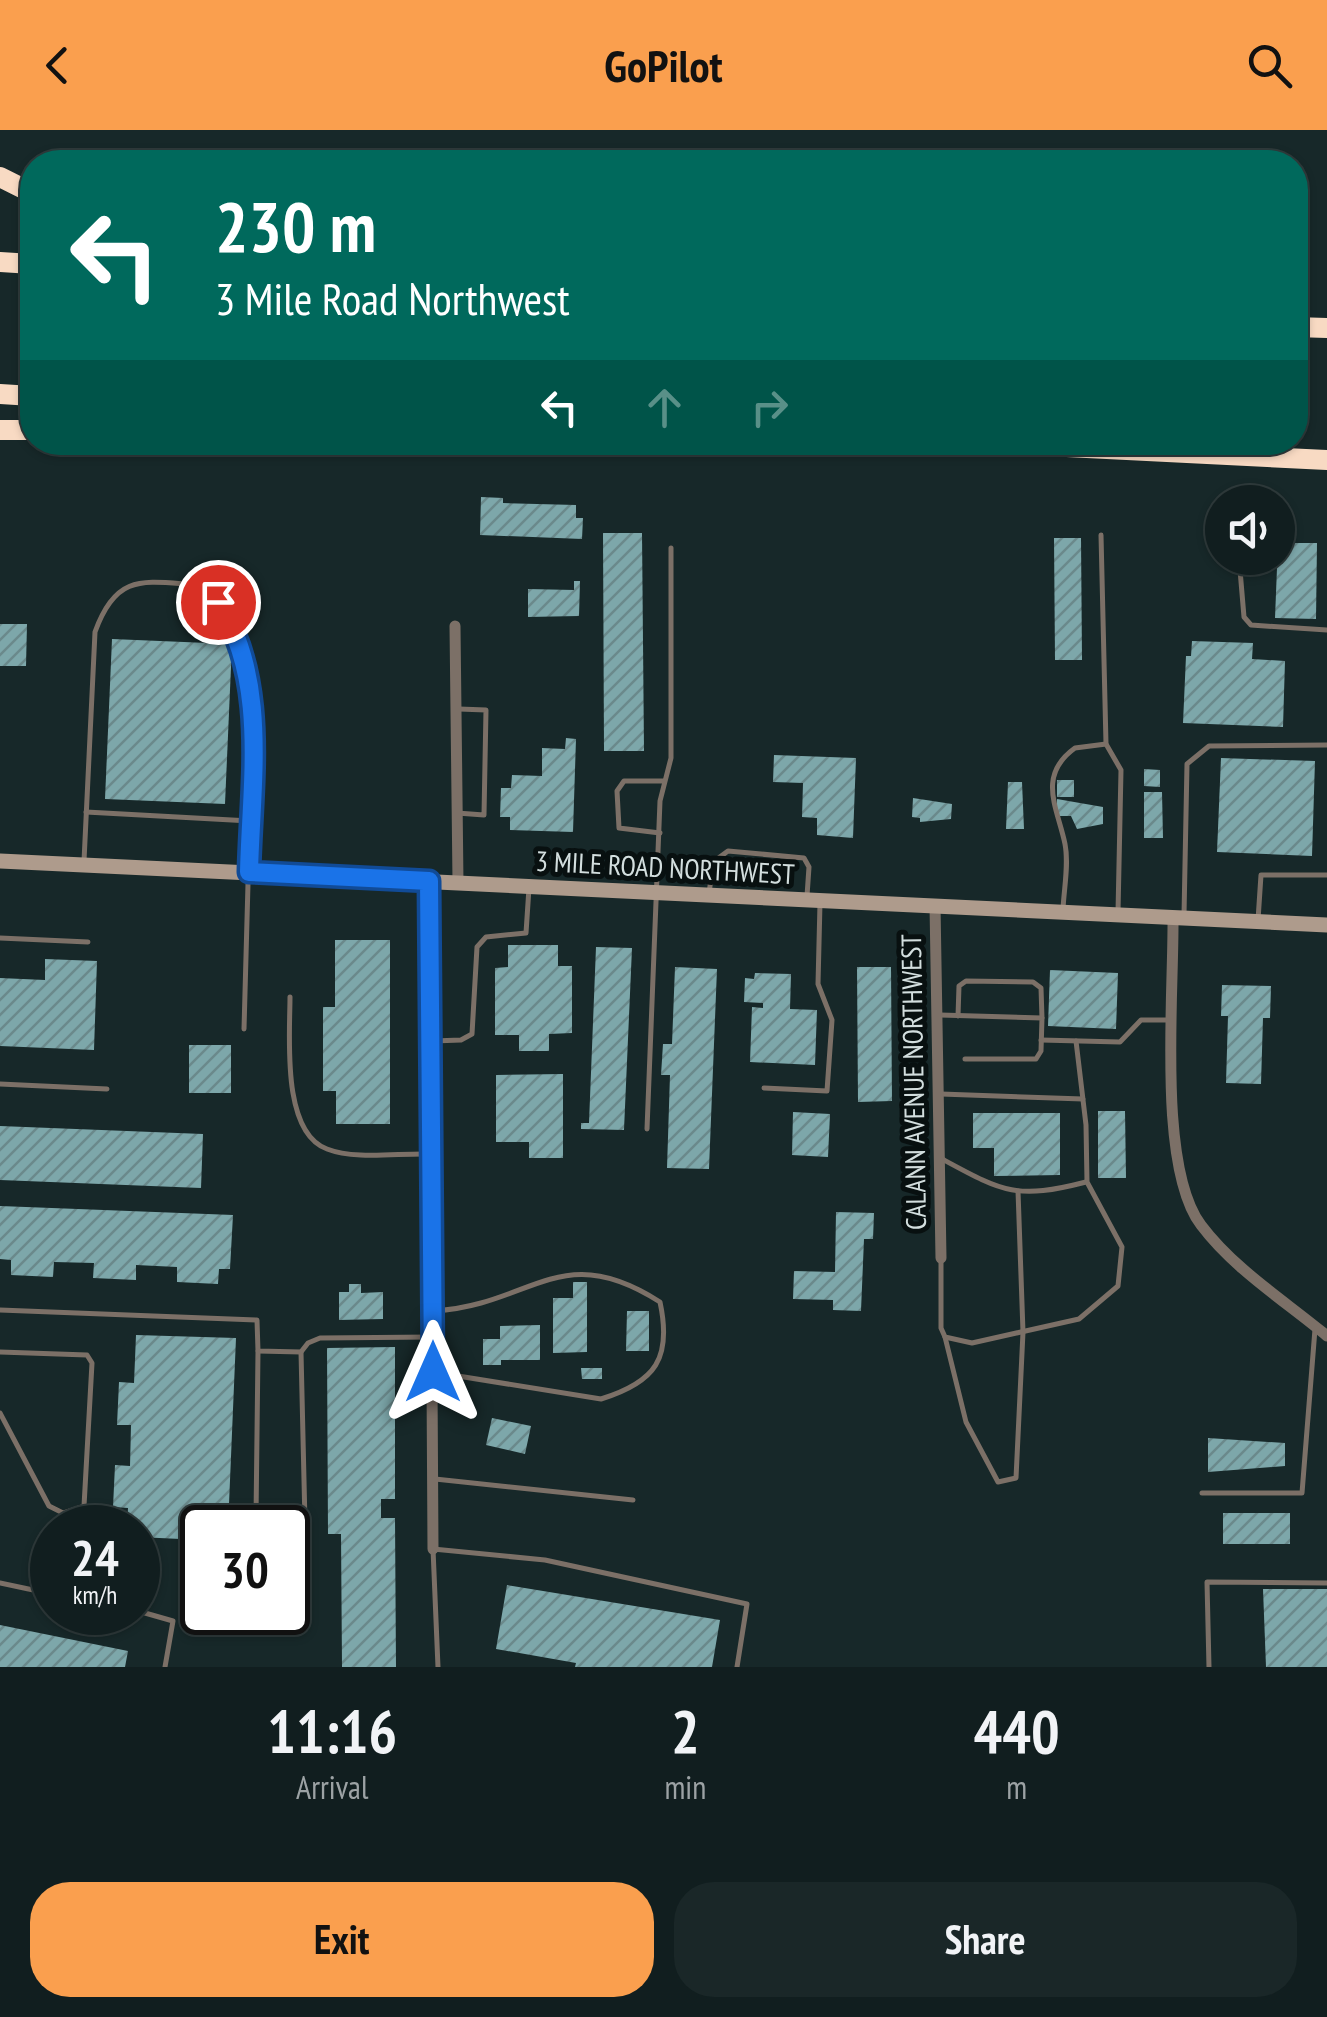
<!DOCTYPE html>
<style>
body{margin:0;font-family:"PT Sans Narrow",sans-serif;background:#1a2728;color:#f1f3f6;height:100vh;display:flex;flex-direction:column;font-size:38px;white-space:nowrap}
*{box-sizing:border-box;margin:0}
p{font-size:32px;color:#9ca2a4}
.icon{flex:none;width:55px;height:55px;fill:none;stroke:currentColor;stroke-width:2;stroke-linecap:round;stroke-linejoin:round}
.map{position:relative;height:1537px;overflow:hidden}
.details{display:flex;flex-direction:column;background:#111e1f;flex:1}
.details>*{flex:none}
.top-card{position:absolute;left:20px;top:20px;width:1288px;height:305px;border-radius:40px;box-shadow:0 2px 8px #0004,0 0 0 2px #303c3d;background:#00695c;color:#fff;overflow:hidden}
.tools{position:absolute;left:1205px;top:355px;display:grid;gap:20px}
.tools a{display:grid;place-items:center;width:90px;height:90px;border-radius:50%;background:#111e1f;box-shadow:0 2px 8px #0004,0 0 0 2px #303c3d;font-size:50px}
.speed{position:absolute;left:30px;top:1375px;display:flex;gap:20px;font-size:50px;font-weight:700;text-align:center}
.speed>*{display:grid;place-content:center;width:130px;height:130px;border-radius:50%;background:#111e1f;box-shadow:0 2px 8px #0004,0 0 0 2px #303c3d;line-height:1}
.speed small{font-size:25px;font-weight:400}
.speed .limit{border:5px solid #111;border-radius:15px;background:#fff;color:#111}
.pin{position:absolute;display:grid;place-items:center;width:85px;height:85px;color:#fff;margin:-42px;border:5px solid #fff;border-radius:50%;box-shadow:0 2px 10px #0007}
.me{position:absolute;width:110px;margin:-55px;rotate:0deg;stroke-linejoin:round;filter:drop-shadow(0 0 8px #0008)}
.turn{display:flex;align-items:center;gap:35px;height:210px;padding:0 30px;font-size:45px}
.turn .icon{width:130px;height:130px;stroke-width:2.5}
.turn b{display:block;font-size:70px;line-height:85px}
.lanes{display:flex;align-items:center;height:95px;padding:0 30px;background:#0003;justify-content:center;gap:50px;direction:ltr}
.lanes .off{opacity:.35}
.eta{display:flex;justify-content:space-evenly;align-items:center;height:170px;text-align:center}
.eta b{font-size:60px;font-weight:700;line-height:70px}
.button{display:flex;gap:20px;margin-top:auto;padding:20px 30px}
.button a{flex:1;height:115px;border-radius:40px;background:#fa9f4e;color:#111;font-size:40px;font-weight:700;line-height:115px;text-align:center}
.button a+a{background:#1a2728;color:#f1f3f6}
header{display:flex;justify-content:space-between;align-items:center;height:130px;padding:0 30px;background:#fa9f4e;color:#111;font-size:45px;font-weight:700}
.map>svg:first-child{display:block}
.building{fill:url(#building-hatch)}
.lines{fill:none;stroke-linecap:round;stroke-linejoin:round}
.lane{stroke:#7c7067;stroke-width:5}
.street{stroke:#7c7067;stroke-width:11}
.secondary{stroke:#ae9b8c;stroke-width:15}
.highway{stroke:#f8dac3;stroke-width:20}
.route-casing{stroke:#114b97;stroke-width:25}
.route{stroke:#1a73e8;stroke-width:18}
.labels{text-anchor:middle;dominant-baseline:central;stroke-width:10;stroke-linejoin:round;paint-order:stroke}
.street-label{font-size:28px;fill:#d3dede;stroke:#081010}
</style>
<header><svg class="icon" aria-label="back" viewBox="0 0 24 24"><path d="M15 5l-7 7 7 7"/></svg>GoPilot<svg class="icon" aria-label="search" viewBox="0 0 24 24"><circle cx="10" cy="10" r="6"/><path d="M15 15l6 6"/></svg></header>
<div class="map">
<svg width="1327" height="1537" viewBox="0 0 1327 1537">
<defs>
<pattern id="building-hatch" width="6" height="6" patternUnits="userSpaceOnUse" patternTransform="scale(2.5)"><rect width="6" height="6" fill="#7da7aa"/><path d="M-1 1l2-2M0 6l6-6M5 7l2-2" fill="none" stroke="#6a898b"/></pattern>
</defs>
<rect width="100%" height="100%" fill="#172829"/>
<g class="building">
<polygon points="481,367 503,368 503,373 576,375 576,388 583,388 582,409 480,405"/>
<polygon points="603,403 642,403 644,621 604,621"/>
<polygon points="1054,408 1081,408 1082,530 1055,530"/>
<polygon points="1278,413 1317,413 1316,489 1275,488"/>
<polygon points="574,451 580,451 579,486 528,487 528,459 574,460"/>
<polygon points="0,494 27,494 26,536 0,536"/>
<polygon points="112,509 232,514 225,674 105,669"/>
<polygon points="1192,511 1253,513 1252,529 1285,531 1283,597 1183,593 1186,526 1191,526"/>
<polygon points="566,608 576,609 573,702 510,700 510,687 500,687 501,658 511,658 512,645 542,646 542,618 565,619"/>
<polygon points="774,625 856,628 853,708 817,705 817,688 802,687 803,653 773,652"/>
<polygon points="1221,628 1315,631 1312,726 1217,722"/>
<polygon points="1144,639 1160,640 1160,657 1144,656"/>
<rect x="1057" y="650" width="17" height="17"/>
<polygon points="1008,652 1022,652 1024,699 1006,699"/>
<polygon points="1144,662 1162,662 1163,708 1144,708"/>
<polygon points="913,668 952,674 951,689 920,692 920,688 912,687"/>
<polygon points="1057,669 1103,677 1103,694 1077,699 1071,686 1056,686"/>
<polygon points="335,810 390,810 390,994 336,994 336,961 323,961 323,877 335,877"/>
<polygon points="508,815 558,815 558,836 572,836 572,903 549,904 549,921 519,921 519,905 495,905 495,838 508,837"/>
<polygon points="596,817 632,818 624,1000 581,999 581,993 589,993"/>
<polygon points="45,829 97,831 94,920 0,916 0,848 45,850"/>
<polygon points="675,837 717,839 709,1039 667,1038 670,945 661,945 663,914 672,914"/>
<polygon points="857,837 891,837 892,971 858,972"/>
<polygon points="1050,840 1118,843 1116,899 1048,896"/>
<polygon points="755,843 791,844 790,879 817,880 815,935 750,932 752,877 763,878 763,873 744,872 745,848 754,849"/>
<polygon points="1222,855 1271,856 1270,888 1263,888 1261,954 1226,953 1228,886 1221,886"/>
<rect x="189" y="915" width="42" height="48"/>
<polygon points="563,944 563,1028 529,1028 529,1012 496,1012 496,945"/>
<polygon points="1098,981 1125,981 1126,1048 1098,1048"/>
<polygon points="793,982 830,984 828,1027 792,1025"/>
<polygon points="973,983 1060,983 1060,1045 994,1046 994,1018 973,1018"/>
<polygon points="0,996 203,1004 201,1058 0,1050"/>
<polygon points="0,1076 233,1085 230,1139 219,1139 218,1154 177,1152 177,1137 136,1135 136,1150 93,1148 94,1133 54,1132 53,1147 11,1145 11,1130 0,1129"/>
<polygon points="836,1082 874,1083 873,1109 864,1109 861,1181 833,1180 833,1170 793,1169 794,1141 835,1142"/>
<polygon points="573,1152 587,1152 587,1222 553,1223 553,1168 573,1168"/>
<polygon points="349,1154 361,1154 361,1163 383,1162 383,1189 339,1190 339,1162 349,1162"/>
<polygon points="627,1181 649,1181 649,1221 626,1221"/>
<polygon points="540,1195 540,1230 501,1230 501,1235 483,1235 483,1209 500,1209 500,1196"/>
<polygon points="136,1205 236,1208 228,1398 202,1398 202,1410 138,1407 138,1398 127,1398 128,1378 113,1377 115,1335 130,1336 131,1295 117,1295 119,1252 134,1253"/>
<polygon points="395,1217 395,1369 381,1369 381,1388 395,1388 396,1537 342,1537 341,1404 328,1404 327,1218"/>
<polygon points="581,1238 602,1238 602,1249 582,1249"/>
<polygon points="492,1288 531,1296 525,1324 486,1315"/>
<polygon points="1208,1308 1285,1313 1285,1336 1208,1342"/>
<rect x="1223" y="1383" width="67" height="31"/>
<polygon points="507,1455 720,1490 712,1537 575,1537 576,1533 496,1519"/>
<polygon points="1263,1459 1327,1459 1327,1537 1266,1537"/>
<polygon points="0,1495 128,1521 125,1537 0,1537"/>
</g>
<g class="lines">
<g class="lane">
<polyline points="1101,405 1106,614 1121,640 1118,782"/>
<polyline points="1239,428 1244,487 1251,495 1327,500"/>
<polyline points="86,682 250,691"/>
<polyline points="457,683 484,685 486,580 459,579"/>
<polyline points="660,703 619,698 617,661 624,651 664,651"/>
<path d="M84 731 95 502C117 441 145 452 201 455 235 489 245 526 253 572L244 899"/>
<polyline points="709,764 713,732 728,721 804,728 809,737 807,766"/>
<path d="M1063 779C1064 758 1069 734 1065 714 1058 679 1036 646 1075 618L1106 614"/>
<polyline points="1184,785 1187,634 1209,616 1327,615"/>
<polyline points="1258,790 1261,745 1327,745"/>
<polyline points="0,808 88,812"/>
<path d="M290 867C290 905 281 1002 327 1019 355 1030 398 1023 429 1024"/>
<polyline points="940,885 1042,888 1041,921 1036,929 965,929"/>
<polyline points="958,886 959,856 966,851 1033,852 1041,858 1042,888"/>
<polyline points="1041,910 1120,912 1141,890 1169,890"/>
<polyline points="433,911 461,910 472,904 477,817 486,807 526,803 529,758"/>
<polyline points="0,954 107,959"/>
<polyline points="764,958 827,961 832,890 818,854 820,773"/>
<polyline points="941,964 1083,969"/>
<polyline points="647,999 660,671 671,628 671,418"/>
<path d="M942 1029C1003 1062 1016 1070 1086 1052"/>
<polyline points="941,1131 941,1198 945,1207 972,1213 1079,1189 1118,1156 1122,1117 1087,1052 1086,995 1076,911"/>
<polyline points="0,1180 257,1190 258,1221 301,1222 308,1213 320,1208 431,1207"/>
<polyline points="945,1207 966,1292 998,1352 1016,1348 1023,1202 1018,1061"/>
<polyline points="0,1222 87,1225 92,1233 84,1376 63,1383 49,1376 0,1283"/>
<polyline points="301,1222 305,1393"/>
<path d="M433 1242 601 1269C656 1252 672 1228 660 1172 560 1108 533 1175 434 1181"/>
<polyline points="435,1349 633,1370"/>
<polyline points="1202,1363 1302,1363 1315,1199"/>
<polyline points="256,1387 258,1221"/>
<polyline points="0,1453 52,1464"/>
<polyline points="138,1481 173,1491 165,1537"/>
<polyline points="438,1537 433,1419 545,1430 747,1474 737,1537"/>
<polyline points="1209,1537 1207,1452 1327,1453"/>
</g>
<g class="street">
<polyline points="455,496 458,752"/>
<polyline points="429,751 433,1419"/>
<polyline points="935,775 941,1128"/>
<path d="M1173 787C1174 864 1157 1037 1201 1095 1234 1139 1285 1171 1327 1206"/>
</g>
<polyline class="secondary" points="0,731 1327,795"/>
<g class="highway">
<polyline points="0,47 32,63"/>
<polyline points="0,132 32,134"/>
<polyline points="1295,197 1327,198"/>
<polyline points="0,264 32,266"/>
<polyline points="0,300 32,300"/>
<polyline points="968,312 1327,330"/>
</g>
</g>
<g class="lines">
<g class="route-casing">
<path id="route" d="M218 472C269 550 251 653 249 742L429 751 433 1242"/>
</g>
<use href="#route" class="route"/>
</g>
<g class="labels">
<g class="street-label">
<text transform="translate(665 737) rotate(3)">3 MILE ROAD NORTHWEST</text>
<text transform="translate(913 952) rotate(-91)">CALANN AVENUE NORTHWEST</text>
</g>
</g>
</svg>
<div class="tools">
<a><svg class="icon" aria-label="sound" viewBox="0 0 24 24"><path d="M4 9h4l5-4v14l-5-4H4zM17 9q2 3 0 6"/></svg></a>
</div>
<div class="speed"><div>24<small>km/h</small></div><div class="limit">30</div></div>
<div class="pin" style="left:218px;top:472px;background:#d93025"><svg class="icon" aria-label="arrive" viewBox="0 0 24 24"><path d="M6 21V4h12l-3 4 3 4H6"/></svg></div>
<svg class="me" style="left:433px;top:1242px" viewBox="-20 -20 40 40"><path d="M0-17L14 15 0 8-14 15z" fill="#1a73e8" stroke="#fff" stroke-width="4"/></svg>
<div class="top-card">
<div class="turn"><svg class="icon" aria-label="left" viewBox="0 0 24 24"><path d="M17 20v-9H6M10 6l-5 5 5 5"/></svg><div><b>230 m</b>3 Mile Road Northwest</div></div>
<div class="lanes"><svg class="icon" aria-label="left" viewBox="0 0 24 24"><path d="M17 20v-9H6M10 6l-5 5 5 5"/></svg><svg class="icon off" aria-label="ahead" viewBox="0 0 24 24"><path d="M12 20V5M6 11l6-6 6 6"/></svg><svg class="icon off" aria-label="right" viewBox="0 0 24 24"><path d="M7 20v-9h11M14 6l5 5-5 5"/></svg></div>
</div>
</div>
<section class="details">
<div class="eta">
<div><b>11:16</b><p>Arrival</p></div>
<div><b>2</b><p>min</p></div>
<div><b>440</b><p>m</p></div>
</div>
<div class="button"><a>Exit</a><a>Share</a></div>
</section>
